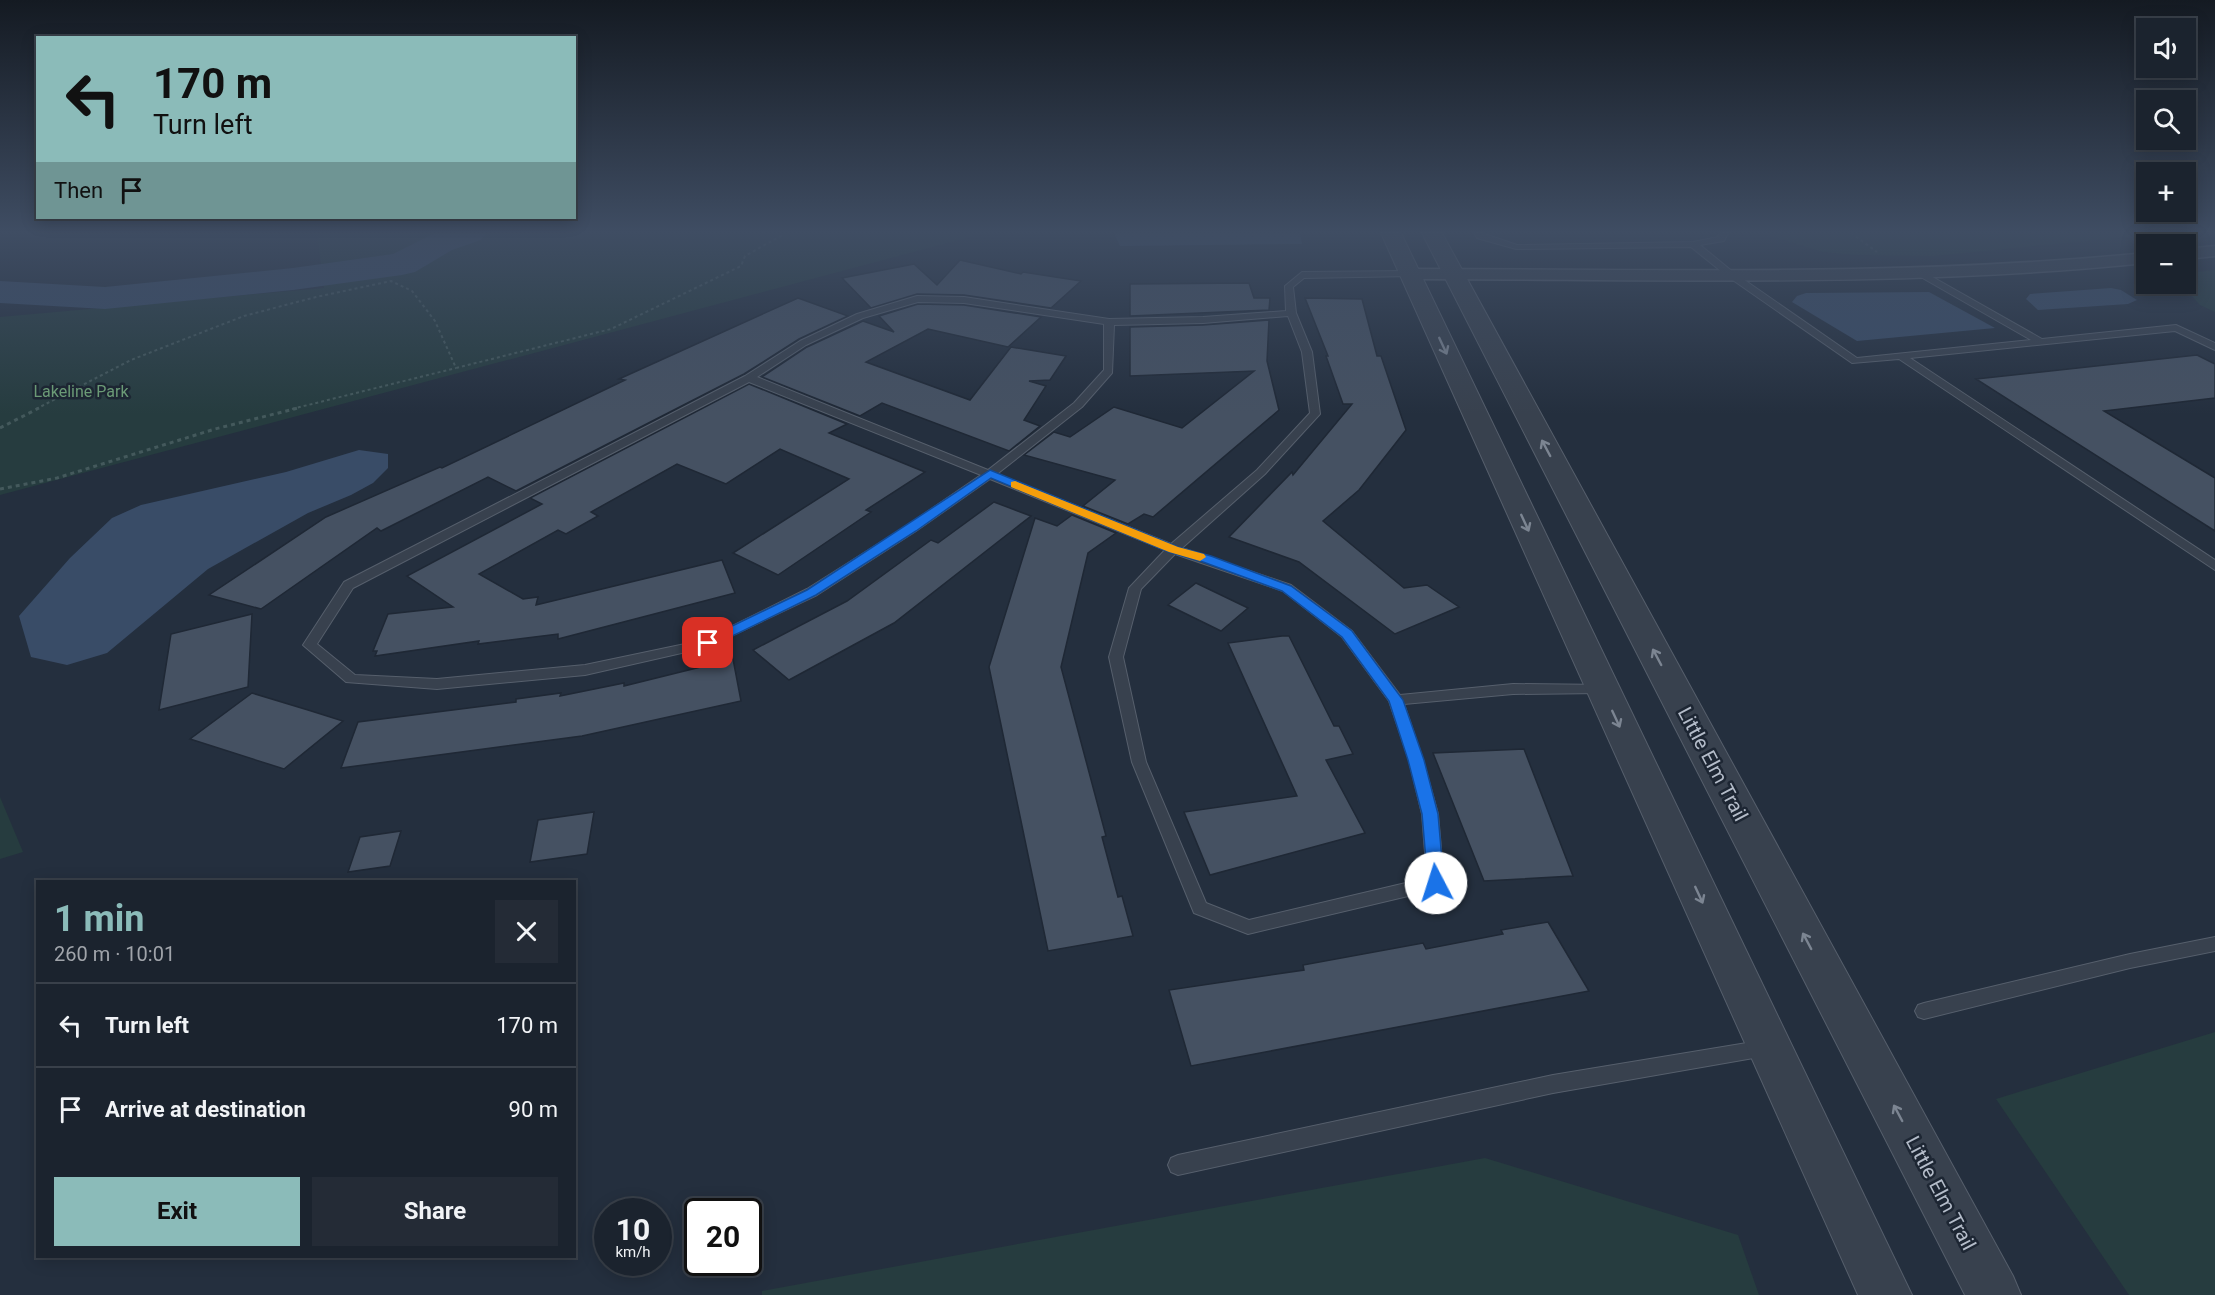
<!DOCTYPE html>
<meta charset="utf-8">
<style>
body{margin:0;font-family:Roboto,sans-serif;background:#242b36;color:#f1f3f6;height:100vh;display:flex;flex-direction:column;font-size:22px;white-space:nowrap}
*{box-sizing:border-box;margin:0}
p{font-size:20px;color:#a0a4aa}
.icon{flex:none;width:33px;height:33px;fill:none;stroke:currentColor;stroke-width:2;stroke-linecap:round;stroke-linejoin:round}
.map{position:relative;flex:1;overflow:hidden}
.details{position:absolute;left:36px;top:880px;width:540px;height:378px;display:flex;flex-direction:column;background:#1b232e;border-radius:0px;box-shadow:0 3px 15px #0003,0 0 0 2px #39404a}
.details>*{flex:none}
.banner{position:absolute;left:36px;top:36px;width:540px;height:183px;border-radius:0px;box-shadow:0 3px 15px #0003,0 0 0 2px #39404a;background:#8bbbb9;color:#111;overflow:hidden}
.fabs{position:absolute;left:2136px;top:18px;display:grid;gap:12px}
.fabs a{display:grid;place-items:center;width:60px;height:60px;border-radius:0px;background:#1b232e;box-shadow:0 3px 15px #0003,0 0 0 2px #39404a;font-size:30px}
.speed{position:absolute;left:594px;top:1198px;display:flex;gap:12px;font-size:30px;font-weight:700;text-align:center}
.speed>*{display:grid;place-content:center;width:78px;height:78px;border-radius:50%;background:#1b232e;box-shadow:0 3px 15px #0003,0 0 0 2px #39404a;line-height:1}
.speed small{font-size:15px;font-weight:400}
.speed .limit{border:3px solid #111;border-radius:9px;background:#fff;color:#111}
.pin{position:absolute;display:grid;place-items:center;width:51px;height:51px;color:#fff;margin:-26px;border-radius:12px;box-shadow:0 3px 9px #0006}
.me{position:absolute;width:66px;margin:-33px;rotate:355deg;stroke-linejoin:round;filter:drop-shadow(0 0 4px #0008)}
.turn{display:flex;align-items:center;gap:21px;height:126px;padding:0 18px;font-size:27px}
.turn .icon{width:78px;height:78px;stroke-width:2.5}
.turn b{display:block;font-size:42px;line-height:51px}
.then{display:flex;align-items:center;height:57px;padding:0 18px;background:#0003;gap:12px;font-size:22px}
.round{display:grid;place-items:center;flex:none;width:63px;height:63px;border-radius:0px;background:#242b36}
.headline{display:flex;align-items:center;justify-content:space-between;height:102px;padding:0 18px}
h1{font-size:36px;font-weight:700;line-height:45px;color:#8bbbb9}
.cta{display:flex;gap:12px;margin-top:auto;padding:12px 18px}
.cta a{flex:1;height:69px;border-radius:0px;background:#8bbbb9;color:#111;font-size:24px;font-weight:700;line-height:69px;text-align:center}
.cta a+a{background:#242b36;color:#f1f3f6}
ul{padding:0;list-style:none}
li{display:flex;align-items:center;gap:18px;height:84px;padding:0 18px;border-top:2px solid #39404a}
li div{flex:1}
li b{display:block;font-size:22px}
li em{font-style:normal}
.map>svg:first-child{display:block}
.green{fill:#263c3f}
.water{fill:#394c67}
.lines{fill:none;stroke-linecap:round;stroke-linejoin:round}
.stream{stroke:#394c67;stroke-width:6}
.river{fill:#394c67;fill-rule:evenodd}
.building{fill:#455162;stroke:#1f2835;stroke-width:1.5}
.service-casing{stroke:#565f6c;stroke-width:2}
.minor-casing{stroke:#565f6c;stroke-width:3}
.tertiary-casing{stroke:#565f6c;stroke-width:2}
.path-far1{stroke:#44595c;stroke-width:2;stroke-dasharray:3 3;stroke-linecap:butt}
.path{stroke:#44595c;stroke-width:3;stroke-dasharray:4 4;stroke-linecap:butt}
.service{fill:#38414e;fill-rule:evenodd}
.minor{fill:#38414e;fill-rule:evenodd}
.tertiary{fill:#38414e;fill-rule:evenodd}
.oneway{stroke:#7c8592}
.route{fill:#1a73e8;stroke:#114b97;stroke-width:1.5}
.slow{fill:#f59e0b}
.labels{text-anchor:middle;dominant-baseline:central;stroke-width:5;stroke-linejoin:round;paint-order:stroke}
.far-park-label{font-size:16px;fill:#6b9a76;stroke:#1d2633}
.street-label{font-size:20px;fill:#b4bcc9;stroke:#1d2633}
</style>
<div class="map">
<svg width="2215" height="1295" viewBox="0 0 2215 1295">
<rect width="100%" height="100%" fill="#242f3e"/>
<g class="green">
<polygon points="317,233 985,233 0,495 0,317 324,288"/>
<polygon points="1761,233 2169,233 1933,256 1855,255 1823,252"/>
<polygon points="2215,270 2215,312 2200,305 2181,284 2186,284 2186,273"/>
<polygon points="0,797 23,852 0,859"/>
<polygon points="2215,1032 2215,1295 2129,1295 1996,1099"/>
<polygon points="1485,1158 1738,1235 1759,1295 762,1295 762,1291"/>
</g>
<g class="water">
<polygon points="1114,233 1300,233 1302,244 1120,246"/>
<polygon points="2111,288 2121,290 2137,300 2128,304 2038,310 2026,299 2030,294"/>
<polygon points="1929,292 1995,328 1857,341 1792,302 1797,296 1806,293"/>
<polygon points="359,450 388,454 388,468 373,483 351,495 308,513 208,569 107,653 67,665 31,657 19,616 70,558 112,518 141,505 286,472"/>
</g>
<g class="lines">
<polyline class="stream" points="456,238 458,233"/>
<polygon class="river" points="435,233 486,233 481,240 452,250 415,272 402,275 293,290 105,309 0,303 0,281 105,287 293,268 393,254"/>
</g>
<g class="building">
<polygon points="960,260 1021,274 1023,272 1081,281 1051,308 964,295 917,294 871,308 842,278 914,264 937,285"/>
<polygon points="1249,283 1254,298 1270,298 1269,310 1130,316 1130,284"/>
<polygon points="798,298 848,316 799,339 744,374 516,491 488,477 381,531 377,528 261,609 209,595 326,517 440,467 442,468 625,380 619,379"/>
<polygon points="1305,298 1362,299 1377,356 1381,356 1406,430 1359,490 1323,521 1404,588 1427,585 1459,607 1395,634 1299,562 1229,537 1292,472 1293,475 1352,404 1343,404 1326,356 1328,356"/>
<polygon points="918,304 964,305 1041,317 1008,347 928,329 866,362 970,400 1011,347 1066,356 1050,380 1029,381 1046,386 1024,420 1040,426 1009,451 882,403 860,416 762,377 807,347 863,321 894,332 879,316"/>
<polygon points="1269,320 1267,361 1279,410 1153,517 1144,514 1128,524 1083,506 1115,480 1024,455 1054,432 1070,437 1114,407 1182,428 1254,371 1130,376 1130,327 1203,325"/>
<polygon points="2197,355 2215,364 2215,398 2104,411 2215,478 2215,531 1976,379"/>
<polygon points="749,384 847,424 829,433 925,472 866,510 871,512 778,575 733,553 849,479 780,449 726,484 677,464 591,512 598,516 566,534 558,530 479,574 523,599 538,597 536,605 722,560 735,593 558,639 558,634 478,644 479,641 375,656 377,651 373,651 388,614 453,607 407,576 542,504 530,498"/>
<polygon points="994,502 1031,516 894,623 789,680 753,650 847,601 931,540 938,543"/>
<polygon points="1072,515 1116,533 1088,553 1061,667 1106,836 1102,837 1118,897 1122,896 1133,936 1048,951 989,667 1035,518 1057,526"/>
<polygon points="1196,583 1248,608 1221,631 1168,605"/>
<polygon points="252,614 248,687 159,710 171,634"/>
<polygon points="1282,636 1289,636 1334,726 1339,726 1353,754 1326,760 1365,833 1210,875 1184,812 1297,796 1228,643"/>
<polygon points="733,659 741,701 582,736 341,768 358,722 516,702 516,699 561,693 560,696 624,683 624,686"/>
<polygon points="252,693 308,710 343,721 284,769 190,739"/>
<polygon points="1524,749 1573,876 1484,881 1433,753"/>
<polygon points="594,812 587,854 530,862 538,820"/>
<polygon points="401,831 390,866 348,872 360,837"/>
<polygon points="1548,922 1589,991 1191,1066 1169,990 1304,970 1303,965 1423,943 1426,949 1503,934 1501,930"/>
</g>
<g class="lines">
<g class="service-casing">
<g id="service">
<polygon points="1474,233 1482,233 1517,245 1693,242 1718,237 1720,233 1728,233 1724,241 1700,245 1733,272 1857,358 2031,340 1919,276 1918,274 1922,271 2042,339 2176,325 2215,343 2215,350 2175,331 1910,358 2215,560 2215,570 1899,359 1852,363 1727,276 1691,247 1516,249 1477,238"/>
<path d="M1410 271 1413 272V276L1304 278 1293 287 1296 313 1312 352 1320 414 1265 474 1182 548 1291 585 1352 631 1400 695 1513 684 1606 685 1608 688 1606 691 1601 693 1513 694 1404 704 1423 760 1438 814 1444 883 1442 888 1248 934 1194 913 1132 762 1109 657 1129 588 1165 550 990 479 916 531 817 595 708 647 585 675 437 689 346 682 303 645 344 582 745 376 800 341 857 314 917 296 964 297 1109 319 1203 317 1286 311 1285 286 1302 272ZM918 302 964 303 1104 324V370L1074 403 988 470 757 377 806 345 863 318ZM1288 316 1302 352 1310 413 1257 470 1171 544 997 474 1082 407 1112 373 1114 325 1203 323ZM749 382 981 475 908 525 807 589 704 640 585 665 437 679 355 675 317 644 353 588ZM1175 554 1283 591 1342 637 1389 701 1409 760 1422 814 1427 878 1249 920 1206 903 1146 762 1123 657 1141 589Z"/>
<polygon points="2215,937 2215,951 2130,968 1924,1019 1918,1017 1915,1011 1918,1005 1924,1003 2130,954"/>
<polygon points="1765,1040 1772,1042 1774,1048 1772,1054 1765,1056 1553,1093 1178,1175 1171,1172 1168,1165 1171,1158 1178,1155 1553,1075"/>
</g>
</g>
<g class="minor-casing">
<g id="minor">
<polygon points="2215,246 2215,256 2186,259 2186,249"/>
<path d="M2146 253V263C1902 288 1655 279 1410 279L1404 278 1401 274 1404 270 1410 269C1655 269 1902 277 2146 253Z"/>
</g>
</g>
<g class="tertiary-casing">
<g id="tertiary">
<polygon points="1381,233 1401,233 1912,1295 1858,1295"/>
<polygon points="1422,233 1442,233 2013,1276 2021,1295 1965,1295"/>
</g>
</g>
<g class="path-far1">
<polyline points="1851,233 1877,252"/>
<polyline points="36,409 131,360 244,316 316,297 391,281 412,291 435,321 456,368 611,329 741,266 745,256 786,233"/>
<polyline points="292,409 456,368"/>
</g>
<g class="path">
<polyline points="0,428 39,408"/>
<polyline points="0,489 57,478 215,429 298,408"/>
</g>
<use href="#service" class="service"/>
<use href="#minor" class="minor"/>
<use href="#tertiary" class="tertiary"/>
</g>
<defs><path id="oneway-shaft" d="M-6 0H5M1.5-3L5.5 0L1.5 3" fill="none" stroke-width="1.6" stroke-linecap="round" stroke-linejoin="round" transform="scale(1.5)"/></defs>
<g class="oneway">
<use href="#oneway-shaft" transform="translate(1443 346) rotate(65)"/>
<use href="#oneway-shaft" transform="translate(1546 448) rotate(-118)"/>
<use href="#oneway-shaft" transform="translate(1525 523) rotate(65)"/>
<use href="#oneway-shaft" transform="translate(1657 657) rotate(-118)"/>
<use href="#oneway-shaft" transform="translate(1616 719) rotate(65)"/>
<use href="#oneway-shaft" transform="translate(1699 895) rotate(65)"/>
<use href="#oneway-shaft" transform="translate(1807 941) rotate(-118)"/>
<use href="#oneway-shaft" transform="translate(1898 1113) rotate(-118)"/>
</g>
<linearGradient id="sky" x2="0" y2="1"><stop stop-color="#141a22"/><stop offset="0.56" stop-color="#3f4d63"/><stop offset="1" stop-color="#3f4d63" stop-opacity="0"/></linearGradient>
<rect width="2215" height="414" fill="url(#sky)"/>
<polygon class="route" points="990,470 1178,547 1211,556 1291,586 1352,631 1403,700 1424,760 1438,814 1444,883 1442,888 1436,890 1430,888 1428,883 1422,814 1408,760 1389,701 1342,637 1282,591 1203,562 1169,552 991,478 916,531 816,595 712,646 703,646 701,643 703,640 807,590"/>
<polygon class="slow" points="1015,481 1178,547 1204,554 1206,557 1200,561 1169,552 1011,487 1011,482"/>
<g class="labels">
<g class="far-park-label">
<text x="81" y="391">Lakeline Park</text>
</g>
<g class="street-label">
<text transform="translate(1713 764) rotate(62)">Little Elm Trail</text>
<text transform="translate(1941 1193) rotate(62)">Little Elm Trail</text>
</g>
</g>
</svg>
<div class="fabs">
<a><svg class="icon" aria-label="sound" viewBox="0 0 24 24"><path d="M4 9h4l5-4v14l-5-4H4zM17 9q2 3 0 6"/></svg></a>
<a><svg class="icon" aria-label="search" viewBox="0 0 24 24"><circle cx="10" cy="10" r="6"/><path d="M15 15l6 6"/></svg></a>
<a>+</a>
<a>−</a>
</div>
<div class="speed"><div>10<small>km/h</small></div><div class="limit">20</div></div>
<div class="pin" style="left:708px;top:643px;background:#d93025"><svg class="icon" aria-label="arrive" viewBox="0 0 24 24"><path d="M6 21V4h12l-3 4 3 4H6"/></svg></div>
<svg class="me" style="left:1436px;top:883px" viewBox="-20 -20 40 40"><circle r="19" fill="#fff"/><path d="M0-13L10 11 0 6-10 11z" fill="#1a73e8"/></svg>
<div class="banner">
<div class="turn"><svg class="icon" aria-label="left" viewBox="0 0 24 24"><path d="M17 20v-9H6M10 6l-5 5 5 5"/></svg><div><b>170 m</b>Turn left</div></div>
<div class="then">Then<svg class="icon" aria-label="arrive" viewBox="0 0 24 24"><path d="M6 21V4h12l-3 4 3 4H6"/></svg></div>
</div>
<section class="details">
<div class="headline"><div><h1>1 min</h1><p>260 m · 10:01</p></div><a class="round"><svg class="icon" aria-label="close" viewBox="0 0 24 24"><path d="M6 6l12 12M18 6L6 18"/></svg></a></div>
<ul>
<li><svg class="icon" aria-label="left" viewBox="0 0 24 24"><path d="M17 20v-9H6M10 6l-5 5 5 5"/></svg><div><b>Turn left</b></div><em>170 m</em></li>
<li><svg class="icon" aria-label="arrive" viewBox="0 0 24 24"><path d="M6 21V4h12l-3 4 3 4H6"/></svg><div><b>Arrive at destination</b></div><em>90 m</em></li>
</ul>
<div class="cta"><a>Exit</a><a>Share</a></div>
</section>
</div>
